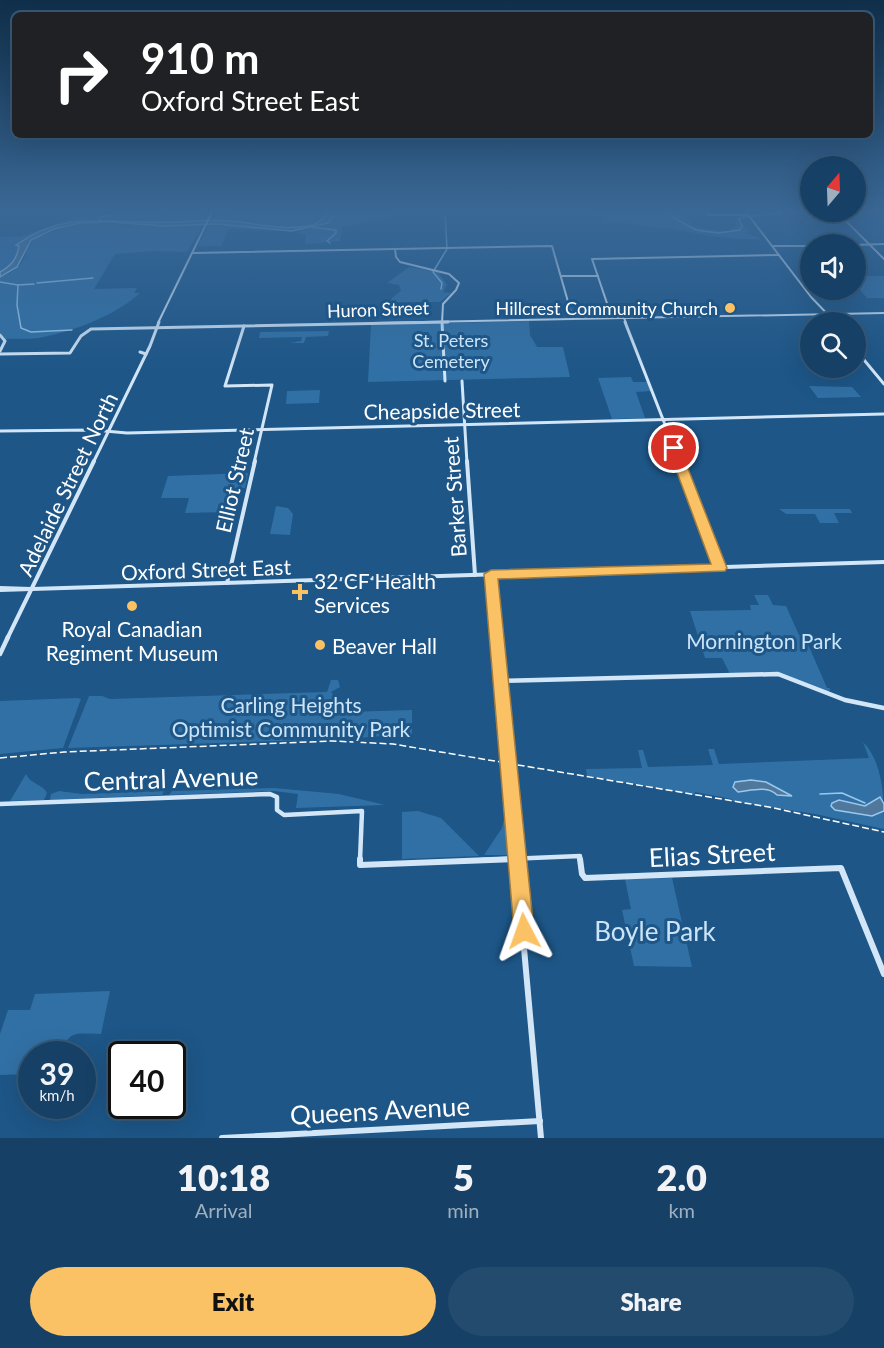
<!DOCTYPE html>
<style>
body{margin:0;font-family:Lato,sans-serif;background:#234b6e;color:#f1f3f6;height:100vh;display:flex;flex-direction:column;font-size:22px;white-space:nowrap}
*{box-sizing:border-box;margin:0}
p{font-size:20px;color:#9eafbf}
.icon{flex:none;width:33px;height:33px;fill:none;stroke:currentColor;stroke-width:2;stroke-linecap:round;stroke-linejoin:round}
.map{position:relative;height:1138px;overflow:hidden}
.side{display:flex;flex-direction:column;background:#164065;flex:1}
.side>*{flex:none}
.guide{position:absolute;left:12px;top:12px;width:861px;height:126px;border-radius:9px;box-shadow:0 6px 24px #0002,0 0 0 2px #355979;background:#202124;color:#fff;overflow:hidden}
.needle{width:39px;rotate:19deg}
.controls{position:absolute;left:800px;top:156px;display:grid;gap:12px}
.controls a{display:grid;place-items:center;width:66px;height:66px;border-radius:50%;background:#164065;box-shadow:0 6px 24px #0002,0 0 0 2px #355979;font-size:30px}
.speed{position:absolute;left:18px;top:1041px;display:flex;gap:12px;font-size:30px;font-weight:700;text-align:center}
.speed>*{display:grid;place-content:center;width:78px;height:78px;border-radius:50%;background:#164065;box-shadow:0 6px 24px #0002,0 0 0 2px #355979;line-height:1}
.speed small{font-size:15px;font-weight:400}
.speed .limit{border:3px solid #111;border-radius:9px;background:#fff;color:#111}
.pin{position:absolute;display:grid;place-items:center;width:51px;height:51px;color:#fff;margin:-26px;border:3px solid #fff;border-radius:50%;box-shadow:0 2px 6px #0007}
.me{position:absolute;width:66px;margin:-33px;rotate:356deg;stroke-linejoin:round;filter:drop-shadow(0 0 4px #0008)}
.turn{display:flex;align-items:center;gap:21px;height:126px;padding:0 30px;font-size:27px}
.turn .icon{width:78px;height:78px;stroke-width:2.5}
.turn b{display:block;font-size:42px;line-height:51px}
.eta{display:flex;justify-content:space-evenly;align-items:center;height:102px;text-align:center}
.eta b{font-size:36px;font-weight:800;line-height:42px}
.cta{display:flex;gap:12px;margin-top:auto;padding:12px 30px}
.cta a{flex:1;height:69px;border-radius:36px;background:#fac165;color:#111;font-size:24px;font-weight:800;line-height:69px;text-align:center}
.cta a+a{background:#234b6e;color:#f1f3f6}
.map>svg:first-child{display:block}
.green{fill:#3170a5}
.water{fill:#50789c;stroke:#9ac8ed;stroke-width:1.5}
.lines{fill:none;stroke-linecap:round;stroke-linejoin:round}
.stream{stroke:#9ac8ed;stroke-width:1.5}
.secondary-far4{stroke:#d2e6f8;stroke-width:2}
.secondary-far3{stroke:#d2e6f8;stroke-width:3}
.secondary-far2{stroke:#d2e6f8;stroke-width:4}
.secondary-far1{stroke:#d2e6f8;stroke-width:4.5}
.secondary{stroke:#d2e6f8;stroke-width:6}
.rail{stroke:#fff;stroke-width:1.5;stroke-dasharray:7 3;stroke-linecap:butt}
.secondary-bridge{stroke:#d2e6f8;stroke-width:4.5}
.route{fill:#fac165;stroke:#a27d42;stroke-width:1.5}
.poi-dot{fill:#fac165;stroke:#1d5687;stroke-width:2}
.labels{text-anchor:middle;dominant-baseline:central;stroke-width:6;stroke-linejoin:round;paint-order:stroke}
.far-poi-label{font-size:18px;fill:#fff;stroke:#1d5687;text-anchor:end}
.far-street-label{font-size:18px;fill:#fff;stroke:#1d5687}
.far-park-label{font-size:18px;fill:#cbe4f8;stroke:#1d5687}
.street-label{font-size:21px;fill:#fff;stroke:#1d5687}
.poi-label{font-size:21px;fill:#fff;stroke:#1d5687;text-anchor:start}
.park-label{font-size:21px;fill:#cbe4f8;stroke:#1d5687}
.near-street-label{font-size:26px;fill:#fff;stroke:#1d5687}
.near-park-label{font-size:26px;fill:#cbe4f8;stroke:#1d5687}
</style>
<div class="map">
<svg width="884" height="1138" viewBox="0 0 884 1138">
<rect width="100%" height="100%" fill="#1d5687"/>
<g class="green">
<polygon points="125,212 165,212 162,216 167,217 170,212 207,212 204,220 171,222 100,218 74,221 53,227 20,245 13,264 0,272 0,237 22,236 73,218"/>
<path d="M247 212H329C311 242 242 219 212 220L217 216Z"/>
<polygon points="337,212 395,212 394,215 389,217 342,227 340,241 305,244 306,235 296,233 329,223"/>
<path d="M541 212H682L694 227 727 232 736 226V220L738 221 749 229 748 234 762 239C732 240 706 236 677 229 671 227 665 229 659 228 639 225 623 220 602 224L606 218 586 213Z"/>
<path d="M91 223 156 226 203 225 187 252 154 251 115 254 94 289 137 288 134 293H140C116 315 75 331 43 337 32 340 18 338 6 339L0 333V277C33 266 20 248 38 237L72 225Z"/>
<polygon points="209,224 278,231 229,229 221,246 198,246"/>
<polygon points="409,267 438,272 447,285 443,292 451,293 440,302 391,302 392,298 401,291 399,285 387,283"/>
<polygon points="855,276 884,276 884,298 867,298 855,284"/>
<polygon points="529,321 530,335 537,347 563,347 570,377 368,382 371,325"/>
<polygon points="329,331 328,336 306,337 304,343 290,343 301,341 302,337 259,338 260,332"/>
<polygon points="631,377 633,382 647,382 651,391 636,392 645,418 612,419 598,378"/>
<polygon points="809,386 852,387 861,397 818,398"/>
<polygon points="320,390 319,403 286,404 287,391"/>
<polygon points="248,473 245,488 233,488 227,512 185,513 189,498 161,498 168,476"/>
<polygon points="276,506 288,508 293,514 290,535 270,534"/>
<polygon points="779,509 850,509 852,513 834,513 839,523 820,523 815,514 786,514"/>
<polygon points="754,595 768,595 773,605 786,606 799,635 804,635 827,688 830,688 829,693 781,674 730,674 722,658 705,658 690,611 751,610 750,605 759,605"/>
<polygon points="331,680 338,680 340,687 331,692 347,712 412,710 412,734 341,739 68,748 89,696 102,696 110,699 327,692"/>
<polygon points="77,698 81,699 63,748 0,754 0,701"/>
<path d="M863 742C884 763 884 801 884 829L815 814 732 801V799L695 792V795L587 776 586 769 642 768 638 750H643L648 767 713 765 708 749H714L719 764 869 758Z"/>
<path d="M26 774C30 784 43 784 47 793L44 800 10 801Z"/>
<polygon points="504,783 510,855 484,855 502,828 505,814"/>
<polygon points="274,788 339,794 385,805 296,808 298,794 274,791 169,795 172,791"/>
<polygon points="59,791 82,794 164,791 162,795 50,800 51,794"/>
<polygon points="418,811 441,818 479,856 402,859 402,812"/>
<polygon points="672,878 692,967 634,966 622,910 631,909 625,879"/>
<path d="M110 991 101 1034C76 1034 69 1029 61 1054H32L31 1074 0 1075V1034L8 1010H30L35 994Z"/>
</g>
<g class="water">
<path d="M329 212H336L328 223 292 231 216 224 164 226 109 222 80 223 54 229 31 240 17 267 0 277V272C11 266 17 259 19 246L16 245C70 207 113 225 171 222 191 222 210 219 230 221 256 223 282 231 307 226 318 224 323 220 329 212Z"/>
<path d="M751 780 766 782 792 796 777 795C767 785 750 791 738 792L733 787 735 782Z"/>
<polygon points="880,797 884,804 884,811 872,816 835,810 831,806 832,803 839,800 865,806"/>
</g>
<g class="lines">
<g class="stream">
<polyline points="663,212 696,230 718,233 740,230 742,226 739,219 743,217 789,212"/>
<polyline points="98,221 101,217 130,212"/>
<polyline points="311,227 336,230 336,233 327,241 330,243"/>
<polyline points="0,282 18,285 34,284"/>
<polyline points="37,283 93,278"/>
<polyline points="18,285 17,305 21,328 31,332 72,330"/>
<polyline points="441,289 442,283 433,272 447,249 445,212"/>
<polyline points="820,794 842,793 865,803"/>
</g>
<g class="secondary-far4">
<polyline points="706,212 708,215 748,215"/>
<polyline points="746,212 811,297 835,322"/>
<polyline points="837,212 884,259"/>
<polyline points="855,245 884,244"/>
<polyline points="773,246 810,246"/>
<polyline points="395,249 396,257 400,262 449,274 459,283 456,290 443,304 442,323"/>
<polyline points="192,253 552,246 573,319"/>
<polyline points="561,276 598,276"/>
<polyline points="823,313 831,322"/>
<polyline points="612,318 592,259 779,255"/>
<polyline points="624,318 626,323"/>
<polyline points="158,323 212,212"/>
<polyline points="374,323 884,313"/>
</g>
<g class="secondary-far3">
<polyline points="442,322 445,381"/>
<polyline points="625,322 680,463"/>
<polyline points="244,326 225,386 272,385 254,463"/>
<polyline points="0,335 5,341 0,351"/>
<polyline points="855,349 884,384"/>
<polyline points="140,352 146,354"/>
<polyline points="0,354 70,353 81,336 91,329 448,322"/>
<polyline points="462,381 467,463"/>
<polyline points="0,431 94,430 127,433 884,414"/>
<polyline points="93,463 150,346 159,322"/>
</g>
<g class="secondary-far2">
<polyline points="467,461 475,575"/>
<polyline points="679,461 720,568"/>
<polyline points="491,574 497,639"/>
<polyline points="227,583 255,461"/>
<polyline points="0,588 31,589"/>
<polyline points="0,590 884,562"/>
<polyline points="7,639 94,461"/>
</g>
<g class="secondary-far1">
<polyline points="497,637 508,757"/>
<polyline points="0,654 8,637"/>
<polyline points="502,681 778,674 845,700 884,708"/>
<polyline points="509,782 516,860"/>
<polyline points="0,804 270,794 277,797 277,810 284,815 362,811 360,860"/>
<polyline points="481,860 580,856 580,860"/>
</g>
<g class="secondary">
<polyline points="360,859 360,865 518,859"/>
<polyline points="516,859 541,1138"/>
<polyline points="580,859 582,874 585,878 841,868 884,974"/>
<polyline points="222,1138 540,1121"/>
</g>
<polyline class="rail" points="0,758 64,752 332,741 393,744 769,807 884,832"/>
<polyline class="secondary-bridge" points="508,757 509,782"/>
</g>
<linearGradient id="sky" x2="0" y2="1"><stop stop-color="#102f4a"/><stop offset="0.57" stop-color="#3a6896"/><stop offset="1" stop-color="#3a6896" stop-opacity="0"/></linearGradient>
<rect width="884" height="371" fill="url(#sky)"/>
<polygon class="route" points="674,445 680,448 727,568 725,571 498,579 534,931 531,938 524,941 517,938 514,931 484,574 491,570 711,564 668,448"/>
<g class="poi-dot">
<circle cx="730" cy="308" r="6"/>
<path d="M297 583h6v6h6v6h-6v6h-6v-6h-6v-6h6z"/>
<circle cx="132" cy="606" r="6"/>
<circle cx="320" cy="645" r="6"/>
</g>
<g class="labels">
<g class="far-poi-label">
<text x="718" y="308">Hillcrest Community Church</text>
</g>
<g class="far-street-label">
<text transform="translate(378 309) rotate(-2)">Huron Street</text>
</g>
<g class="far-park-label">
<text x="451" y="340">St. Peters<tspan x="451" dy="21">Cemetery</tspan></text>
</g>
<g class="street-label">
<text transform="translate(442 410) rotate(-1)">Cheapside Street</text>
<text transform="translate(234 480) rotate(-77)">Elliot Street</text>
<text transform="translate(67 484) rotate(-64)">Adelaide Street North</text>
<text transform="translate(454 497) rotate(-94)">Barker Street</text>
<text transform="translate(206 569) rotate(-2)">Oxford Street East</text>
</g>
<g class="poi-label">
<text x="314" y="580">32 CF Health<tspan x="314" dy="24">Services</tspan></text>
<text x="132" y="628" text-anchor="middle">Royal Canadian<tspan x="132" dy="24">Regiment Museum</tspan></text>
<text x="332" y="645">Beaver Hall</text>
</g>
<g class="park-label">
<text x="764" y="640">Mornington Park</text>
<text x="291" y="704">Carling Heights<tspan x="291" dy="24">Optimist Community Park</tspan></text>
</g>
<g class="near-street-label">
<text transform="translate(171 778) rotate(-2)">Central Avenue</text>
<text transform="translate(712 854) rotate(-3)">Elias Street</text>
<text transform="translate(380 1110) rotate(-3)">Queens Avenue</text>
</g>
<g class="near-park-label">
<text x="655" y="931">Boyle Park</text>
</g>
</g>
</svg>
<div class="controls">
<a><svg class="needle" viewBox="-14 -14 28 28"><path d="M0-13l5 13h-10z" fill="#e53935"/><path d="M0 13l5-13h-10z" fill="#9eafbf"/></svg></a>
<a><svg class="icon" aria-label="sound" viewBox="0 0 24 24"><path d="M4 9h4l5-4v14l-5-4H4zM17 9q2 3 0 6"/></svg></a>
<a><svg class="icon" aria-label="search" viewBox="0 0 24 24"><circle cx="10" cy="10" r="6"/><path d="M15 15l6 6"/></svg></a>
</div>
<div class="speed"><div>39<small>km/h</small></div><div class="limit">40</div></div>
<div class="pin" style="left:674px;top:448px;background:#d93025"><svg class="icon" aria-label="arrive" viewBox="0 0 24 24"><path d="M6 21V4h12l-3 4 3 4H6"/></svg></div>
<svg class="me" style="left:524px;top:931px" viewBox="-20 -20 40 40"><path d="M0-17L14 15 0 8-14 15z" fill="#fac165" stroke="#fff" stroke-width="4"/></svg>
<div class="guide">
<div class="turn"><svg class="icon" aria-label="right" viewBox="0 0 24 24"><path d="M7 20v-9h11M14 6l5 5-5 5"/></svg><div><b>910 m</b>Oxford Street East</div></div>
</div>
</div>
<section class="side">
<div class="eta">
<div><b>10:18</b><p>Arrival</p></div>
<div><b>5</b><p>min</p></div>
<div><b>2.0</b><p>km</p></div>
</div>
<div class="cta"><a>Exit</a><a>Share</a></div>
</section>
